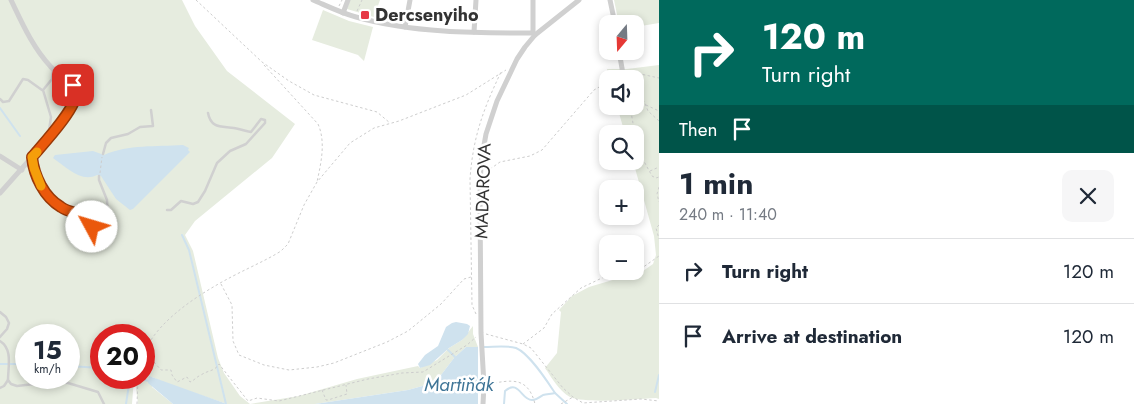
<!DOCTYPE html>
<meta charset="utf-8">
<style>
body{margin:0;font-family:Jost,sans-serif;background:#f6f6f7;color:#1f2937;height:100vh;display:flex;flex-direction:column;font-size:19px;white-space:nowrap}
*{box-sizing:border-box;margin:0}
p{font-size:16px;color:#747a83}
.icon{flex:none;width:28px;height:28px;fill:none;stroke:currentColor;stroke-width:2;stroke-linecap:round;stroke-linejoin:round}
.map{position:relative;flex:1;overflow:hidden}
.details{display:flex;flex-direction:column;background:#fff;width:475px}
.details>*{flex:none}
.guide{background:#00695c;color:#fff;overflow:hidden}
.needle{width:32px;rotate:199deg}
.buttons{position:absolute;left:599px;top:15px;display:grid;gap:10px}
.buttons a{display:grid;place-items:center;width:45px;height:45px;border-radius:10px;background:#fff;box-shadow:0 2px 8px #0003;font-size:25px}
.speed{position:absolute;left:15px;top:324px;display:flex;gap:10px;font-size:25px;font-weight:700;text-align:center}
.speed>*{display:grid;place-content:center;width:65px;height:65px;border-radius:50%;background:#fff;box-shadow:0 2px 8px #0003;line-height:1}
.speed small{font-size:12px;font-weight:400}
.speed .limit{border:8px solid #d22;background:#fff;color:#111}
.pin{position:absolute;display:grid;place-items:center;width:42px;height:42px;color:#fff;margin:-21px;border-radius:10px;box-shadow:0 2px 8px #0006}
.me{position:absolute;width:55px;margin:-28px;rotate:309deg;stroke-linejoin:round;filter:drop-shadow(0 0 4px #0008)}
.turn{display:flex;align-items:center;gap:18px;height:105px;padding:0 20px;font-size:22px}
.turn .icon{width:65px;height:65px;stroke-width:2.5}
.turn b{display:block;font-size:35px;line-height:42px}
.then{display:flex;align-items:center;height:48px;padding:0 20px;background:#0003;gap:10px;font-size:19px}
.round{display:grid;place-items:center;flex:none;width:52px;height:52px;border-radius:10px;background:#f6f6f7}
.headline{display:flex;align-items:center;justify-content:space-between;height:85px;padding:0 20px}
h1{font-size:30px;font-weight:700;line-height:38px}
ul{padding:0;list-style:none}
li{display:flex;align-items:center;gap:15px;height:65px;padding:0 20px;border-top:1px solid #e0e1e3}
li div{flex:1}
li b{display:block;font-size:19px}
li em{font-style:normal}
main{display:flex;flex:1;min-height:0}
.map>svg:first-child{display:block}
.green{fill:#e6ecdf;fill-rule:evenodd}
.water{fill:#cfe2ee}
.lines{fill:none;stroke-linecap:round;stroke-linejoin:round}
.stream{stroke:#cfe2ee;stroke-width:2}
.path{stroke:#cdcdcd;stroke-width:1;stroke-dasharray:2.5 2.5;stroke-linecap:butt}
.service{stroke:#d0d0d0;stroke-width:2.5}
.minor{stroke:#d0d0d0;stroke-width:5}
.route-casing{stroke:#983908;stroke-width:12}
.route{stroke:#ea580c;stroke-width:9}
.slow{stroke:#f59e0b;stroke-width:9}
.poi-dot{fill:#e63946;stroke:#fff;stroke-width:2}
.labels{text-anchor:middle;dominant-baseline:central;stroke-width:5;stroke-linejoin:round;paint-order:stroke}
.poi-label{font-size:18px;font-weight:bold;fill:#333;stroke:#fff;text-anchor:start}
.street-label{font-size:18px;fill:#333;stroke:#fff}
.water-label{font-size:19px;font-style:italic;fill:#3f7597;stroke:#fff}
</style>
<main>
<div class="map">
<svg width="659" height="404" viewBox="0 0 659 404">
<rect width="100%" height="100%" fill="#fff"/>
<g class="green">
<path d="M0 0H182L195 26 227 71 295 124 272 158 195 221 185 235 193 251 218 358 224 373 240 396 250 404 299 396 357 379 418 366 420 368 437 360 449 348 462 340 473 326V334L478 347H466L454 358 441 375 426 385 408 390 315 404H227L165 383 152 377V387L173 404H138L135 380H146L142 378H144V335H101V378H134L132 404H0ZM26 335H69V378H26Z"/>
<polygon points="350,0 380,0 374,17 347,9"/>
<polygon points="614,0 659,0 659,23 635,27 635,24 619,24"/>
<polygon points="323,10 349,21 373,27 364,61 358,55 312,40"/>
<path d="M659 65V399L656 398C635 399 588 404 570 397 559 391 552 378 545 368L557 353 561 312 559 310 572 296 589 287 643 271 653 264 656 255 654 236 633 161H635V134H625L617 106H635V79H609L607 69H627Z"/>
</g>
<g class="water">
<path d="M183 145 189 148 188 150 190 152 133 209 130 210 116 199 101 176 97 175C81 183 66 167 53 158L55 155 93 151 104 155C129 144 156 147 183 145Z"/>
<polygon points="456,322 467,324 470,326 468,334 462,340 449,348 430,365 420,368 418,364 425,355 438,346 446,327 452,323"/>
<polygon points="466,347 478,347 478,404 315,404 408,390 426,385 441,375 454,358"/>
<polygon points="149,376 227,404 173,404 148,383"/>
</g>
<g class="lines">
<g class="stream">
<polyline points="0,108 20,136"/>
<polyline points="182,235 189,250 226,404"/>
<path d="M484 347C494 347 506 345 516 348 530 354 547 381 555 393"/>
<polyline points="448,350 455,357"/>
<polyline points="0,364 26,364"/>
<polyline points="69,366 101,368"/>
<polyline points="137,378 149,381"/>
<polyline points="655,392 659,375"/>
<polyline points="126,404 130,378"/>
<path d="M504 404 505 391C519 379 521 400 532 400 536 400 540 397 543 395 547 394 552 394 555 393L567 404"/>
</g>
<g class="path">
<polyline points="196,0 262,62 289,81 314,95 377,112 390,123"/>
<polyline points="339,6 342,0"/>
<polyline points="357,11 362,0"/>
<path d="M264 65 318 124C326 142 321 163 317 182"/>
<polyline points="628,74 636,73 659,78"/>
<polyline points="635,93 644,101 648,111 659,121"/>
<polyline points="646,105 659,111"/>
<polyline points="630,106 635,135"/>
<polyline points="635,145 652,176 656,178 659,177"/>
<polyline points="650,171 659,167"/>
<polyline points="486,172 500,162 530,156 542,150 594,90 608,82"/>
<polyline points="100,173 102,157"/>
<polyline points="659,187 657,194 659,202"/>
<polyline points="659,225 656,228 659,239"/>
<polyline points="635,269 642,268 659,256"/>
<polyline points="221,284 232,305 233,341 239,355 264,365 289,370 317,367 334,363 387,342 408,331 441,304 464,279 471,277"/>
<path d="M476 314 472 305 470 179C473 137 483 110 501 72"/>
<polyline points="486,334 523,344 531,348 563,388 573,397 583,403 641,399 659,401"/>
<polyline points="523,344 544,328 552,314 581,288 604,277 625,271"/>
<path d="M144 353C159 316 212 286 247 269 259 263 270 258 281 251L288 244 304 205 317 182 350 143 374 128 399 121 466 95 506 70"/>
<path d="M144 361 154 362 161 370H171L172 375 177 382 187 377 190 382C195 380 196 377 201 375 208 370 214 372 219 364L248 401 257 398 279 401 368 379 402 373 423 372 467 345 476 337"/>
<path d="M489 384C511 380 528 376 535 404"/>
<polyline points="322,390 326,400 328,400 347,394 346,385"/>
<polyline points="137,404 138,378"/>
<polyline points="561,404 573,397"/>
</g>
<g class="service">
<polyline points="0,99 3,102 9,101 23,79 28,80 42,90"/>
<polyline points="48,137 51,117 43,90 52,79 53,70"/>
<polyline points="103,154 106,143 111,138 128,134 140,127 153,126 151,110"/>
<path d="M33 158C34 176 46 201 63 209 71 213 81 214 89 219L92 225 93 241 95 242 100 240 108 227 107 200 99 180V176"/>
<path d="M167 210H171L181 201 193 204 198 202 205 191 217 163 230 151 246 144 265 123V120L261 119 251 132C245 131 240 129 234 128 222 126 211 129 208 113"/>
<polyline points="0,312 6,317 9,323 7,329 0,337"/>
<path d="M0 341C13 349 8 367 8 380L11 384 17 386 51 382 68 383 98 392 104 404"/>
<polyline points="0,388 4,386 8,380"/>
</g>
<g class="minor">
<path d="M313 0C327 6 341 13 356 17 412 33 475 33 533 33L535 35"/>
<polyline points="610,0 615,24"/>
<polyline points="343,13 348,0"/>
<polyline points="405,27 410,0"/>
<polyline points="474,32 476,0"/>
<polyline points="533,33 533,0"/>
<polyline points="619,51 623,74"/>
<polyline points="0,156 22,170"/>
<path d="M0 193 56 130 78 94C76 84 58 75 51 67 33 48 22 23 11 0"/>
<polyline points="483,404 484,385 481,333 480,195 481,162 486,134 497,101 517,59 525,47 535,35 579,0"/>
</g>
</g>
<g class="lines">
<g class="route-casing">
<path id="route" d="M73 85 77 91C77 108 44 143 32 157 34 176 44 197 61 207 72 215 89 212 92 227"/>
</g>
<use href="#route" class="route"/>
<polyline class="slow" points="37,152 32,157 34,168 41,186"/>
</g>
<rect class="poi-dot" x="360" y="10" width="10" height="10" rx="2.5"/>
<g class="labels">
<g class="poi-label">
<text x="375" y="15">Dercsenyiho</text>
</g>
<g class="street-label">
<text transform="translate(483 191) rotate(-88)">MADAROVA</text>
</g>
<g class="water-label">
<text x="459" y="384">Martiňák</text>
</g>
</g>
</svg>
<div class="buttons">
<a><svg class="needle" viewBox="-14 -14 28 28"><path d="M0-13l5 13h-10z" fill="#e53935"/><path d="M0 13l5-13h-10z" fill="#747a83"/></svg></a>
<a><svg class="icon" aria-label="sound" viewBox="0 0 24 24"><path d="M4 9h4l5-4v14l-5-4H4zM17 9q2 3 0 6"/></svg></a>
<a><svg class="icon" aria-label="search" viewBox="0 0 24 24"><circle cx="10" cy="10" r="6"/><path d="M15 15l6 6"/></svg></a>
<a>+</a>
<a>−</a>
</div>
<div class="speed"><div>15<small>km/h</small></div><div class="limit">20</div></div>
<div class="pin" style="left:73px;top:85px;background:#d93025"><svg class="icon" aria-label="arrive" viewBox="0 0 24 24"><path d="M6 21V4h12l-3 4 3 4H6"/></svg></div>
<svg class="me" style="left:92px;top:227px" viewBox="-20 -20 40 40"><circle r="19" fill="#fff"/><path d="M0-13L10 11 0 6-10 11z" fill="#ea580c"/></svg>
</div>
<section class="details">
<div class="guide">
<div class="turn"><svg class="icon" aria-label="right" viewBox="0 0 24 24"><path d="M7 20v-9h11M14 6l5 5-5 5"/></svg><div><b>120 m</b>Turn right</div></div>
<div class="then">Then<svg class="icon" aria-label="arrive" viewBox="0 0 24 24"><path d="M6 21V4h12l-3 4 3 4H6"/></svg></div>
</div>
<div class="headline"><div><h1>1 min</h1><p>240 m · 11:40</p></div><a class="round"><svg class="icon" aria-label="close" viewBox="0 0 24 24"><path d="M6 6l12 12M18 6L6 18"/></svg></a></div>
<ul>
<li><svg class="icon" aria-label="right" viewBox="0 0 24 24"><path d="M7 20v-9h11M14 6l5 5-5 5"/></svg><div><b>Turn right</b></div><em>120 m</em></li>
<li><svg class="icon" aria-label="arrive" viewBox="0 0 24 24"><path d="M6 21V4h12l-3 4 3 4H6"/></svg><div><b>Arrive at destination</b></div><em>120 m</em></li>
</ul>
</section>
</main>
